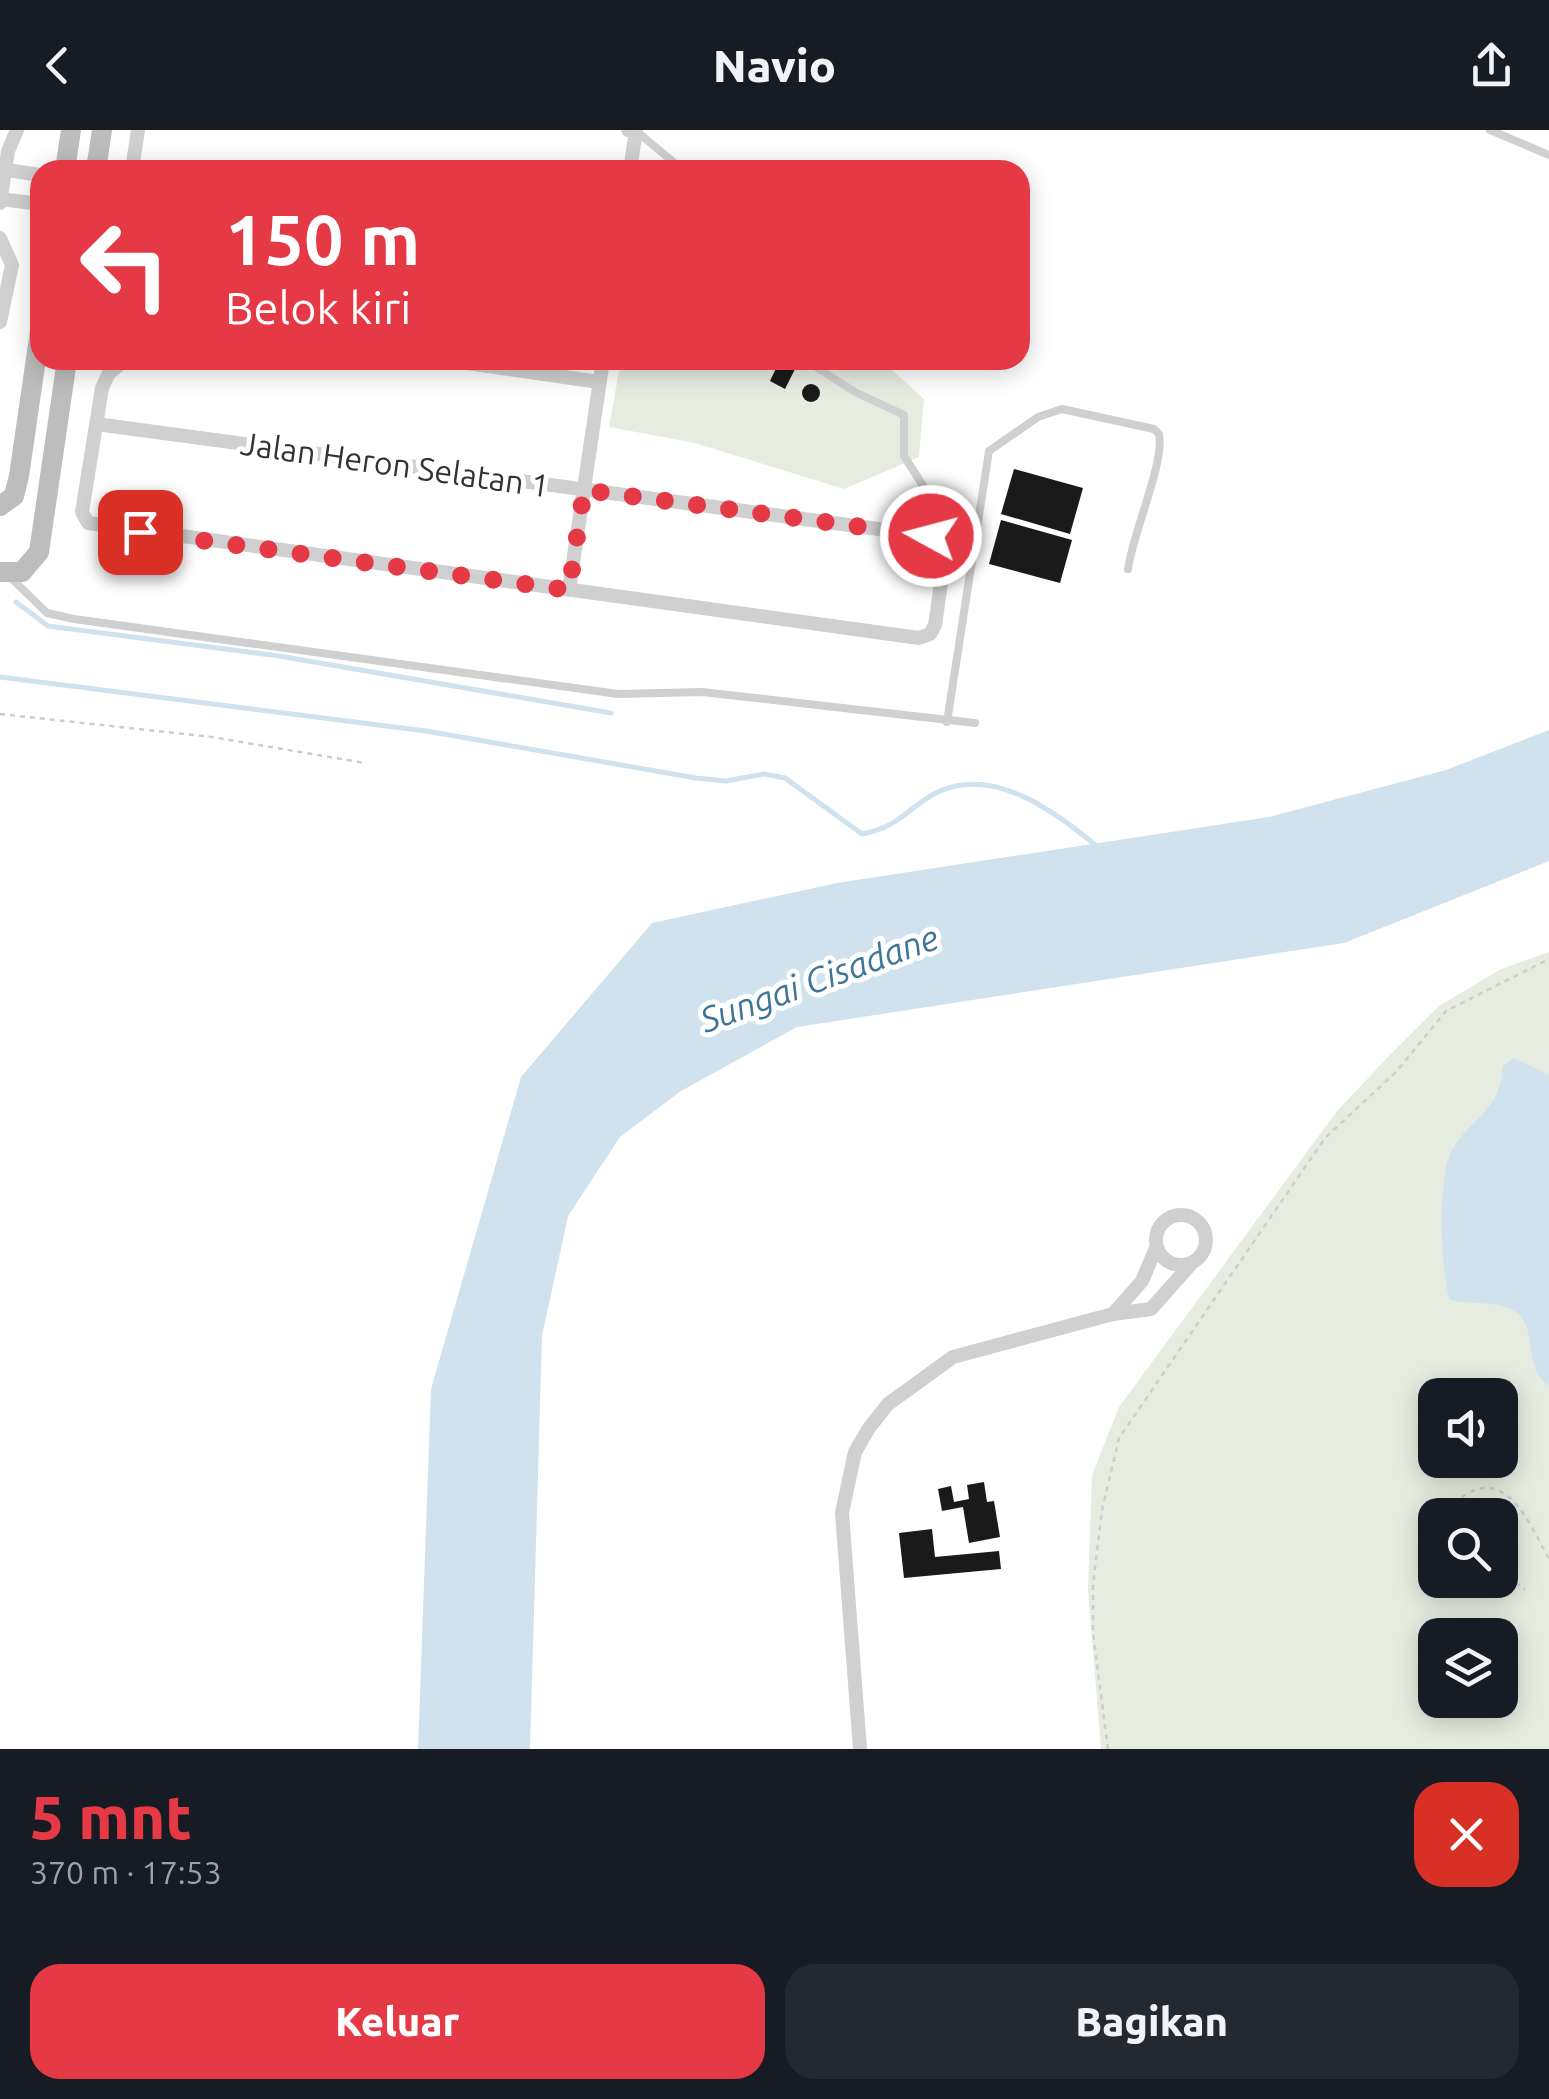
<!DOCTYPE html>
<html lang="id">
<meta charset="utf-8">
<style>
body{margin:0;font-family:Ubuntu,sans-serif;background:#242831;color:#f1f3f6;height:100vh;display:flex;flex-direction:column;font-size:38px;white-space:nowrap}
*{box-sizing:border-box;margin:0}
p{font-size:32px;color:#9ea1a6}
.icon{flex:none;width:55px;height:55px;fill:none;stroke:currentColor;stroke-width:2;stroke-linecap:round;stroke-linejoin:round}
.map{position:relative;height:1619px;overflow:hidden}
.drawer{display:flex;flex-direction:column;background:#171b24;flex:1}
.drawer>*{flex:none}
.banner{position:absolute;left:30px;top:30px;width:1000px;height:210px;border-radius:30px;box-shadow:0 5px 25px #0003;background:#e63946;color:#fff;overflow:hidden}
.controls{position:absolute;left:1418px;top:1248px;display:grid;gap:20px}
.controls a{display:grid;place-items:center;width:100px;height:100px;border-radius:20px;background:#171b24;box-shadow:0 5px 25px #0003;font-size:50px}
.pin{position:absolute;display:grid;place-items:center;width:85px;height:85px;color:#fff;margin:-42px;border-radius:20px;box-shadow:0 5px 15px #0006}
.me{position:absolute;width:110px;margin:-55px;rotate:277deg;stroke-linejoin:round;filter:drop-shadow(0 0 8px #0008)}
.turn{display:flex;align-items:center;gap:35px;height:210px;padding:0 30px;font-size:45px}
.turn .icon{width:130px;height:130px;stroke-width:2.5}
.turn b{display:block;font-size:70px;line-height:85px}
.round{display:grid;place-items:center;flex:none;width:105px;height:105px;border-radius:30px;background:#242831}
.headline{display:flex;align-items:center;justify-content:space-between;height:170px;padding:0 30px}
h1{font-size:60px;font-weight:800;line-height:75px;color:#e63946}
.primary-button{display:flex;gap:20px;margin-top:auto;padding:20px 30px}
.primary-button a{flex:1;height:115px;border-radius:30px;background:#e63946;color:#fff;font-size:40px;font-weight:800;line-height:115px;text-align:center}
.primary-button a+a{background:#242831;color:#f1f3f6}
header{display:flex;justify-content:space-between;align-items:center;height:130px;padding:0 30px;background:#171b24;font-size:45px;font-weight:800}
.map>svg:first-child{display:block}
.green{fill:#e6ecdf;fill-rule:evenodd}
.water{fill:#cfe2ee}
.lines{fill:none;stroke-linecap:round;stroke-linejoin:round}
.stream{stroke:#cfe2ee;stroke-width:5}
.building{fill:#1a1a1a}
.path{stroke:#cdcdcd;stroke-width:2.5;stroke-dasharray:5 5;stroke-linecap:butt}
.service{stroke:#d0d0d0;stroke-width:8}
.minor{stroke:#d0d0d0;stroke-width:14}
.secondary{stroke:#bdbdbd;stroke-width:20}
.route{stroke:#e63946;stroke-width:18;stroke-dasharray:0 32.4}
.labels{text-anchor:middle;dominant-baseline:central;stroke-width:10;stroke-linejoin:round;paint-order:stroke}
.street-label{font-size:32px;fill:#333;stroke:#fff}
.water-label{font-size:35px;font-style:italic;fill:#3f7597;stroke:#fff}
</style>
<header><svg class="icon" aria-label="back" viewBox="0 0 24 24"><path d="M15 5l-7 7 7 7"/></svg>Navio<svg class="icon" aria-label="share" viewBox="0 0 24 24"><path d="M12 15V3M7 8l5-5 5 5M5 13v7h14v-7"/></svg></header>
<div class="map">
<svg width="1549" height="1619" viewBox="0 0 1549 1619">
<rect width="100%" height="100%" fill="#fff"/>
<g class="green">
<polygon points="621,230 881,230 924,269 919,327 844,359 695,313 609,297"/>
<path d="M1549 822V1619H1101L1088 1460 1092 1345 1119 1277 1337 981 1385 930 1439 876 1501 839ZM1435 1265H1500V1330H1435ZM1435 1385H1500V1450H1435ZM1435 1505H1500V1570H1435Z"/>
</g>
<g class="water">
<polygon points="1549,600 1549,731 1344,813 797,897 681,961 620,1007 568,1086 542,1206 530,1619 418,1619 431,1259 521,947 652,793 837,753 1269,687 1446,640"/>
<path d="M1514 928 1549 945V1255C1521 1240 1541 1194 1512 1180 1493 1170 1470 1175 1450 1170 1440 1144 1438 1047 1451 1022 1471 986 1500 983 1503 936Z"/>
</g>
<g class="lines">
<g class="stream">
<polyline points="16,472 48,496 279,526 611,583"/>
<path d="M0 547 426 601 696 648 726 651 764 644 785 648 862 704C900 697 907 678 936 663 994 634 1056 683 1098 717"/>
</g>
</g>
<g class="building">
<polygon points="780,230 797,235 785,259 770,251"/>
<circle cx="811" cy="263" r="9"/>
<polygon points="1014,339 1083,358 1070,404 1001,384"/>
<polygon points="1001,390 1072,410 1060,453 989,434"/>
<polygon points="984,1352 987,1372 994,1371 1000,1407 969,1413 963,1377 942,1381 938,1359 951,1356 954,1372 969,1369 967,1355"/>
<polygon points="932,1399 935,1427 999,1421 1001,1439 904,1448 899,1403"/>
</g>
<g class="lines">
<g class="path">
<polyline points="775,230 772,235 777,238"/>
<polyline points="0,584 212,607 365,633"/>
<path d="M1457 1385V1371C1505 1330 1530 1395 1549 1429"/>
<polyline points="1500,1440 1525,1460"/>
<polyline points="1108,1619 1093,1504 1093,1455 1102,1380 1119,1308 1325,1008 1397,941 1446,881 1549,829"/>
</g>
<g class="service">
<polyline points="635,0 683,40"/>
<polyline points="1490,0 1549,25"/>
<polyline points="805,230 855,262 904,285 904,326 927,362 978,408"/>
<polyline points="10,447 47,483 74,489 618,564 702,562 975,593"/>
<path d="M947 592 989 321 1038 287 1062 279 1154 299 1159 304C1165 332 1133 402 1128 439"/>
</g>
<g class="minor">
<polyline points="628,0 636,1 630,40"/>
<polyline points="0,39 40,45"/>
<polyline points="132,40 138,0"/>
<polyline points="0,69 40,74"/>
<polyline points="0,73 8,21 17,0"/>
<polyline points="0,108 12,135 0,192"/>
<polyline points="446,230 599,252"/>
<polyline points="96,294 931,406 946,419 935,495 930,504 919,508 88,393 82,382 102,258 109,243 125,230"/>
<polyline points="569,460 603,230"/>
<circle cx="1181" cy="1110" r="25"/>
<polyline points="1113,1184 1142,1151 1156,1118"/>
<polyline points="860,1619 842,1383 855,1322 869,1298 888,1274 953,1227 1113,1184 1151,1179 1191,1134"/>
</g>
<g class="secondary">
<polyline points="65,40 71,0"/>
<polyline points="96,40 102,0"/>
<polyline points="0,376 14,366 19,346 40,201"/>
<polyline points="0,442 22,442 39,422 67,230"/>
</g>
</g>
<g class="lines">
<polyline class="route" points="140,402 569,460 584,360 931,406"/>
</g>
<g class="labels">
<g class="street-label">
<text transform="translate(395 334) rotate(8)">Jalan Heron Selatan 1</text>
</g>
<g class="water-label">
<text transform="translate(819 848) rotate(-20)">Sungai Cisadane</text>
</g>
</g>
</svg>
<div class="controls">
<a><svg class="icon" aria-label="sound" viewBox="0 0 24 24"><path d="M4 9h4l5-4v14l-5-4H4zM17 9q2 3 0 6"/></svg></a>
<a><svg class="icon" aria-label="search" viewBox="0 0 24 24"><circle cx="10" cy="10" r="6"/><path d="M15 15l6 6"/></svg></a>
<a><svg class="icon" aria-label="layers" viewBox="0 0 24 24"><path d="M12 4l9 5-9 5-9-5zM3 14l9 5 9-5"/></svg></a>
</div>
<div class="pin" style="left:140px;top:402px;background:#d93025"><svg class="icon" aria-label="arrive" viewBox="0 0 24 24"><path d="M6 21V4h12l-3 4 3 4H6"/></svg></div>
<svg class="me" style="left:931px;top:406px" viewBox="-20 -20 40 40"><circle r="17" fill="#e63946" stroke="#fff" stroke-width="3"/><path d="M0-11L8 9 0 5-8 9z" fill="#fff"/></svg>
<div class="banner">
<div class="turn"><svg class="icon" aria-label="left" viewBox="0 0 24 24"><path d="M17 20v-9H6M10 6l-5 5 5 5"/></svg><div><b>150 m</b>Belok kiri</div></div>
</div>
</div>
<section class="drawer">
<div class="headline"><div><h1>5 mnt</h1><p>370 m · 17:53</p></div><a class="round" style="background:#d93025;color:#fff"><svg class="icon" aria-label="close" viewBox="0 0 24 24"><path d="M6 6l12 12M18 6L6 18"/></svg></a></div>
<div class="primary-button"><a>Keluar</a><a>Bagikan</a></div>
</section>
